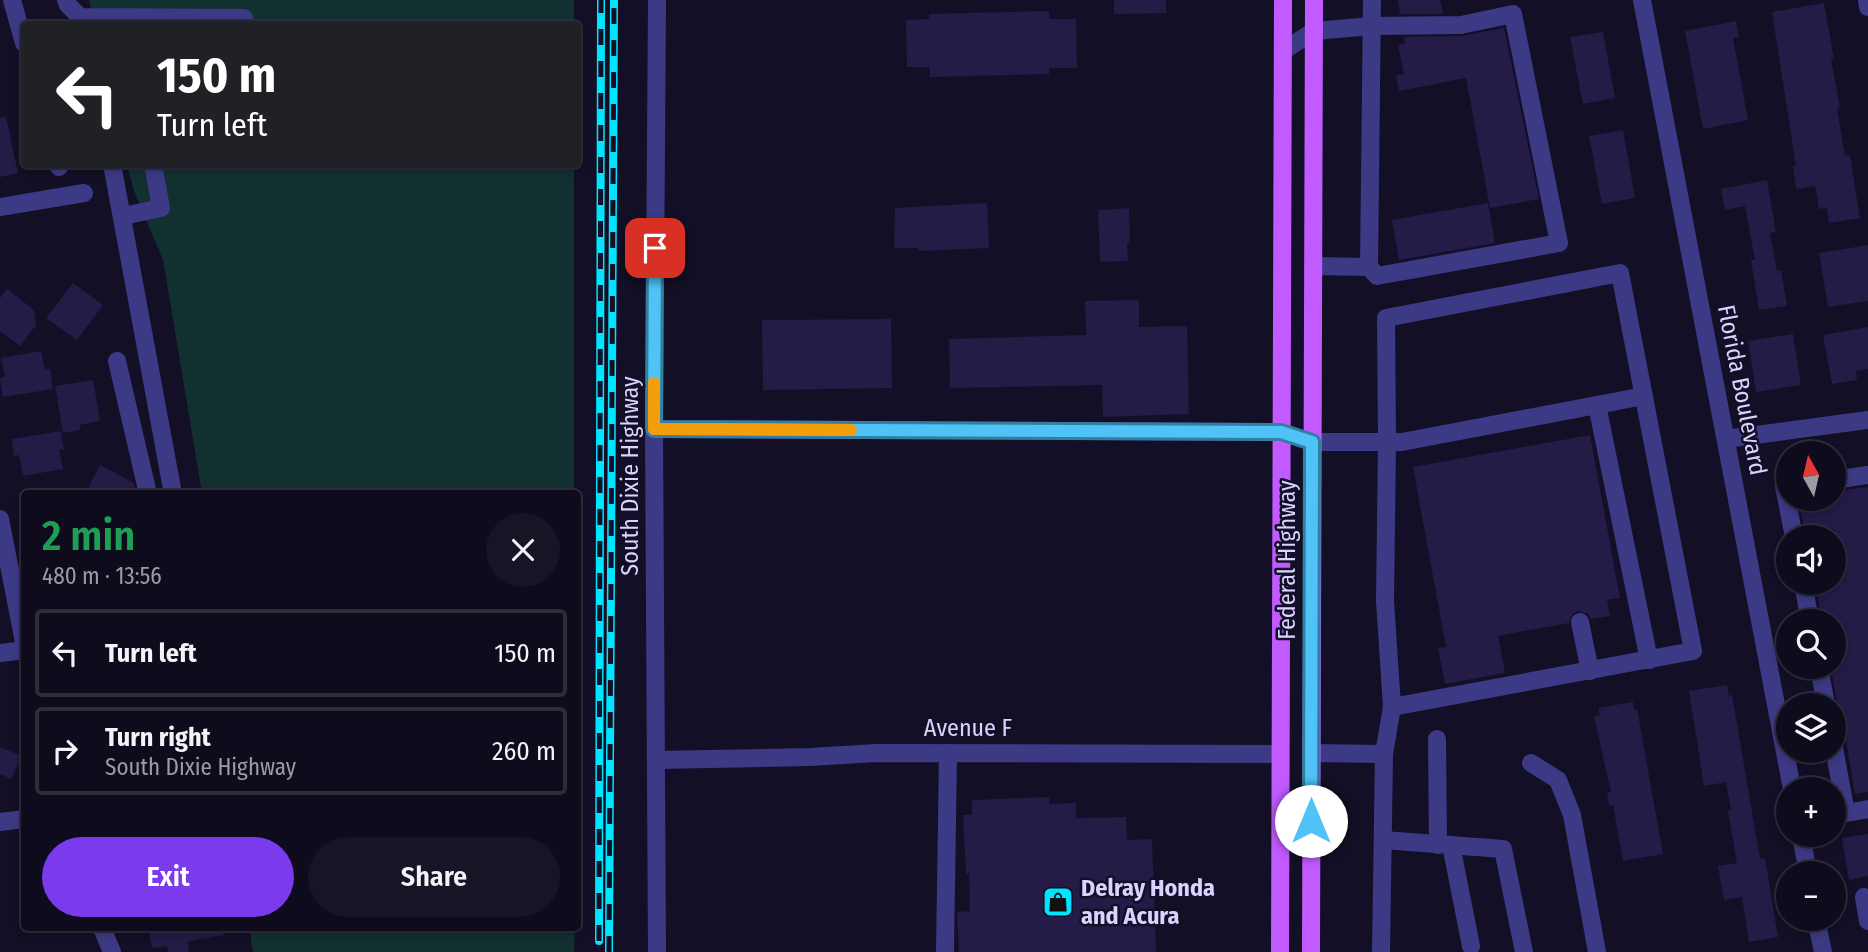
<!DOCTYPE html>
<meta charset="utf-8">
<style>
body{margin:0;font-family:"Fira Sans Condensed",sans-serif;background:#171425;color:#f1f3f6;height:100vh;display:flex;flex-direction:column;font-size:26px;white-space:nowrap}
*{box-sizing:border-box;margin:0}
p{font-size:23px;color:#9b9ba3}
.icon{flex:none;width:38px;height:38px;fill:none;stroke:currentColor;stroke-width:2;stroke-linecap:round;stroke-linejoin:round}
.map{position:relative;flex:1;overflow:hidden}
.drawer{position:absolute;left:21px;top:490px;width:560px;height:441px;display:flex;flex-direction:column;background:#0e0b1c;border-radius:7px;box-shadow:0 4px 10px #0003,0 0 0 2px #2e2b3b}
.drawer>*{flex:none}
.top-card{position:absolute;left:21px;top:21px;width:560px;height:147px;border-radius:7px;box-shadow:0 4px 10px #0003,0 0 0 2px #2e2b3b;background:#202124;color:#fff;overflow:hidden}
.needle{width:46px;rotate:352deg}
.fabs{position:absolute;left:1776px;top:441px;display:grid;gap:14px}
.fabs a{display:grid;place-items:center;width:70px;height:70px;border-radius:50%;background:#0e0b1c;box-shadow:0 4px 10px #0003,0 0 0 2px #2e2b3b;font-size:35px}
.pin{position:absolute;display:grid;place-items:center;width:60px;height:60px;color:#fff;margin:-30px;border-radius:14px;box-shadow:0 4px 10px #0006}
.me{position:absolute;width:77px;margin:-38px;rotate:0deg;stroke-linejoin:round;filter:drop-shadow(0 0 5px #0008)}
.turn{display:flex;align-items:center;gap:24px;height:147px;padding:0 21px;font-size:32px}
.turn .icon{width:91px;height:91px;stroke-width:2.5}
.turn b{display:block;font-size:49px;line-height:60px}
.round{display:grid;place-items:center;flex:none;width:74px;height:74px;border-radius:37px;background:#171425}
.head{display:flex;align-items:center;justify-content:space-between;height:119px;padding:0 21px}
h1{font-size:42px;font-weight:600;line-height:52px;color:#1e9e55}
.cta{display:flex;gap:14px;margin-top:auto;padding:14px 21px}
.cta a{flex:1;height:80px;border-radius:42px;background:#7c3aed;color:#fff;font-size:28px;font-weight:600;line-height:80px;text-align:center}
.cta a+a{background:#171425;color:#f1f3f6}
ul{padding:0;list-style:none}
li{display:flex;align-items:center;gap:21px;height:88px;margin:0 14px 10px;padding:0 7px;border:4px solid #2e2b3b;border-radius:7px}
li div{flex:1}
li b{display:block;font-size:26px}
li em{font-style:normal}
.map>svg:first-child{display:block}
.green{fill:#12302f}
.building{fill:#241b47}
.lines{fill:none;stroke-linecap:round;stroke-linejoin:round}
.minor{stroke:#3d3a85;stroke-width:18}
.major{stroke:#c25bff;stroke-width:18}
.rail-casing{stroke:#00e5ff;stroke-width:8}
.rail{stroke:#130f26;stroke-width:5;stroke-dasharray:16;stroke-linecap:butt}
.route-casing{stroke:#337fa1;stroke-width:18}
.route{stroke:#4fc3f7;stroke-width:12}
.slow{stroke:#f59e0b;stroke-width:12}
.labels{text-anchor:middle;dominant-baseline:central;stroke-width:5;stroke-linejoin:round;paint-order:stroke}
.street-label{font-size:24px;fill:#d9d4ff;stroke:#130f26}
.poi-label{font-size:24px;font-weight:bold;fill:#d9d4ff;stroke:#130f26;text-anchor:start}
</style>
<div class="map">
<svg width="1868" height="952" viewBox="0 0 1868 952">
<rect width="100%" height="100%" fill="#130f26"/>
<g class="green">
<polygon points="89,0 574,0 574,24 95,24"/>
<polygon points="127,165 574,165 574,493 202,493 163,260 134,191"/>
<polygon points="249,928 575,928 574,952 253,952"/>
</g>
<g class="building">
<polygon points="1114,0 1166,0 1166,13 1114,14"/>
<polygon points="1398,0 1440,0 1443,14 1400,14"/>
<polygon points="1824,3 1834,59 1831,59 1840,108 1837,109 1845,156 1850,155 1860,218 1829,223 1827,208 1819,209 1815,186 1796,189 1793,166 1796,166 1772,12"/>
<polygon points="1049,11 1049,19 1076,19 1077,68 1049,68 1049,74 930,77 930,67 907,67 906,20 929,19 929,14"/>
<polygon points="1736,21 1739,37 1733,38 1748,120 1703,129 1685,31"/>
<polygon points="1504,28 1539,199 1490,208 1466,78 1399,91 1396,75 1404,74 1398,45 1405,44 1404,37 1461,36"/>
<polygon points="1603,32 1615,98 1583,104 1570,37"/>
<polygon points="6,117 18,173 0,177 0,118"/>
<polygon points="1623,130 1635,198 1602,204 1589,136"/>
<polygon points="1767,180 1776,232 1770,233 1777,271 1781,270 1787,306 1759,310 1751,260 1755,260 1745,206 1725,210 1721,189"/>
<polygon points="987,203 989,248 918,251 918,248 894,248 895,208"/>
<polygon points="1488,203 1495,243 1399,260 1392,220"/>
<polygon points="1129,208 1130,243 1127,243 1128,261 1100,262 1098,210"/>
<polygon points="1868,245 1868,301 1828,307 1819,253"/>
<polygon points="73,283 103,305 77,340 46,318"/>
<polygon points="7,289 34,310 36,325 20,346 0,331 0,298"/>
<polygon points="1139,300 1139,327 1187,326 1189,414 1103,417 1102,385 950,388 949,339 1086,335 1085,301"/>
<polygon points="891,319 892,388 763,390 762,320"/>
<polygon points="1868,327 1868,369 1856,371 1857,380 1832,384 1823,335"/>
<polygon points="1793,334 1801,385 1756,392 1748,341"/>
<polygon points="41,351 45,370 50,369 53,389 3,397 0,378 5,376 1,358"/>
<polygon points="93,380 100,421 80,425 80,430 63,433 55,386"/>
<polygon points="61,431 64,449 59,450 63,469 23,476 19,455 14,456 12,439"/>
<polygon points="1590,435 1620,598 1607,600 1610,616 1591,619 1588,614 1578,611 1572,614 1569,623 1498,636 1505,673 1445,684 1438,648 1446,647 1413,467"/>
<polygon points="100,465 134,483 136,494 85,494"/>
<polygon points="1868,487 1868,792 1855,794 1845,735 1842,736 1831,667 1834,667 1834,621 1822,621 1815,583 1834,583 1834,529 1805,533 1798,499 1834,499 1834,491"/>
<polygon points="1727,685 1729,696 1732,695 1760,859 1765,858 1778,937 1749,942 1742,897 1724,900 1718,866 1737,863 1728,810 1731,809 1726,782 1704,786 1689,691"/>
<polygon points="1633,702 1634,709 1637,709 1663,854 1623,861 1613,805 1609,806 1607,793 1611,792 1594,716 1600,715 1598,708"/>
<polygon points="0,747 22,756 11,779 0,774"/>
<polygon points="1049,797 1049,804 1076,803 1076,818 1126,817 1127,840 1152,839 1156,952 959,952 957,912 970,911 969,873 966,874 963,815 972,815 972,800"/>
<polygon points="1868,834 1868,876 1849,880 1842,838"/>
<polygon points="148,928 224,928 224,935 188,941 189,952 168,952 167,946 152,948"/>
</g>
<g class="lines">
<g class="minor">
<polyline points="12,0 24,43"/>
<polyline points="66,0 68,5 80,17 244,18"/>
<polyline points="657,0 654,429 657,952"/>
<polyline points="1642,0 1792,789"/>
<polyline points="1867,0 1868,7"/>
<polyline points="1283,51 1314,31 1372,26 1461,25 1513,14 1559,243 1377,276 1369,267"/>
<polyline points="58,164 59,167"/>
<polyline points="112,164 173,494"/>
<polyline points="0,207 84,193"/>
<polyline points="123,216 161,208 153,164"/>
<polyline points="1313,266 1369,267 1372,0"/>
<polyline points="117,361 148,494"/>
<polyline points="1597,405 1649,660"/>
<polyline points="654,429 1270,432 1281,432 1312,442 1387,442 1386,318 1620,273 1693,651 1392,707 1385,601 1387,442 1402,442 1644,396"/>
<polyline points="1726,439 1868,420"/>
<polyline points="1834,480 1868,475"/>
<polyline points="1788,486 1784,486 1794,537"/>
<polyline points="0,519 24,642"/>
<polyline points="1803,583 1810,621"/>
<polyline points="1580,622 1590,671"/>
<polyline points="0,653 24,650"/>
<polyline points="1819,667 1826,705"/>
<polyline points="1437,739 1438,845"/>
<polyline points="1834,748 1846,813 1868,809"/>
<polyline points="1311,753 1384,754"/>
<polyline points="656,760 810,757 876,753 1280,754"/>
<polyline points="1531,763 1558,780 1572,815 1597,952"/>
<polyline points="0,822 24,819"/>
<polyline points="1801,835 1808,873"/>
<polyline points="1383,840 1503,849 1524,952"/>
<polyline points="1451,845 1471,946"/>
<polyline points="1864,897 1868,921"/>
<polyline points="1816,919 1823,952"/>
<polyline points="102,928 112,952"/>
<polyline points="945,952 948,753"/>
<polyline points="1381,952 1384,754 1392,707"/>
</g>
<g class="major">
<polyline points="1280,952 1283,0"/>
<polyline points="1311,952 1314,0"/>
</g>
<g class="rail-casing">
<g id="rail">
<polyline points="599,941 601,0"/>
<polyline points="609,952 614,0"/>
</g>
</g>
<use href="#rail" class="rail"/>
</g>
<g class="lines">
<g class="route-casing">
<polyline id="route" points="655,248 654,429 1281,432 1312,442 1311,821"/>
</g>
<use href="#route" class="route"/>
<polyline class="slow" points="654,383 654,429 851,430"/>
</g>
<defs>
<g id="shop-square" transform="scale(1.575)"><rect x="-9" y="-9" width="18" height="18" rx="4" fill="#00e5ff" stroke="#130f26"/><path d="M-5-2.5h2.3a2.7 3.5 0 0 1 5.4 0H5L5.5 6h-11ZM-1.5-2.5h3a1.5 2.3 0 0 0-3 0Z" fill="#111"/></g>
</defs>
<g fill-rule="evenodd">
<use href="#shop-square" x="1058" y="902"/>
</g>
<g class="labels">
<g class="street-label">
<text transform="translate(1742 390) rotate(79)">Florida Boulevard</text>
<text transform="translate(630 476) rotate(-90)">South Dixie Highway</text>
<text transform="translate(1287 560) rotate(-90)">Federal Highway</text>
<text x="968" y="728">Avenue F</text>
</g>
<g class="poi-label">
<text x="1081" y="888">Delray Honda<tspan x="1081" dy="28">and Acura</tspan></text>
</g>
</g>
</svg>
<div class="fabs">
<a><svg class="needle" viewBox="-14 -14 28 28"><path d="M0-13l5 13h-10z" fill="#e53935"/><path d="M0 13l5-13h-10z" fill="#9b9ba3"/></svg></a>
<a><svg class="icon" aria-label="sound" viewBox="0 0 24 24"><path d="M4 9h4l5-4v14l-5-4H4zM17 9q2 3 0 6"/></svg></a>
<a><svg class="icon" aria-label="search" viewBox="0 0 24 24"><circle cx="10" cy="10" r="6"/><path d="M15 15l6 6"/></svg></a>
<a><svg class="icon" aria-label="layers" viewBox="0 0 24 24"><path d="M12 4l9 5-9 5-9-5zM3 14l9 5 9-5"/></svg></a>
<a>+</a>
<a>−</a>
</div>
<div class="pin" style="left:655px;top:248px;background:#d93025"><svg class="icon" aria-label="arrive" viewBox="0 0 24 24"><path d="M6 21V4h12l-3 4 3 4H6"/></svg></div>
<svg class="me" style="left:1311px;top:821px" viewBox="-20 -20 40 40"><circle r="19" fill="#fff"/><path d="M0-13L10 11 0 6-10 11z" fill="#4fc3f7"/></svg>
<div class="top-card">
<div class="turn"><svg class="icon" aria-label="left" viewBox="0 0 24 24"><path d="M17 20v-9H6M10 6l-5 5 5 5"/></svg><div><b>150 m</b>Turn left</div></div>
</div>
<section class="drawer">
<div class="head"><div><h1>2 min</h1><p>480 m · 13:56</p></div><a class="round"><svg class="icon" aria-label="close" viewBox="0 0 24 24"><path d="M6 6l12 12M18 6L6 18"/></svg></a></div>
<ul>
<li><svg class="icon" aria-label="left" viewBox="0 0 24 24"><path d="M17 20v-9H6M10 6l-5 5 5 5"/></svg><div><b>Turn left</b></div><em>150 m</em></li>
<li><svg class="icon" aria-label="right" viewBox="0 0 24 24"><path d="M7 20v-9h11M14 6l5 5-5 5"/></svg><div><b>Turn right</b><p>South Dixie Highway</p></div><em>260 m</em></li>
</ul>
<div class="cta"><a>Exit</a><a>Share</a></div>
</section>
</div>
